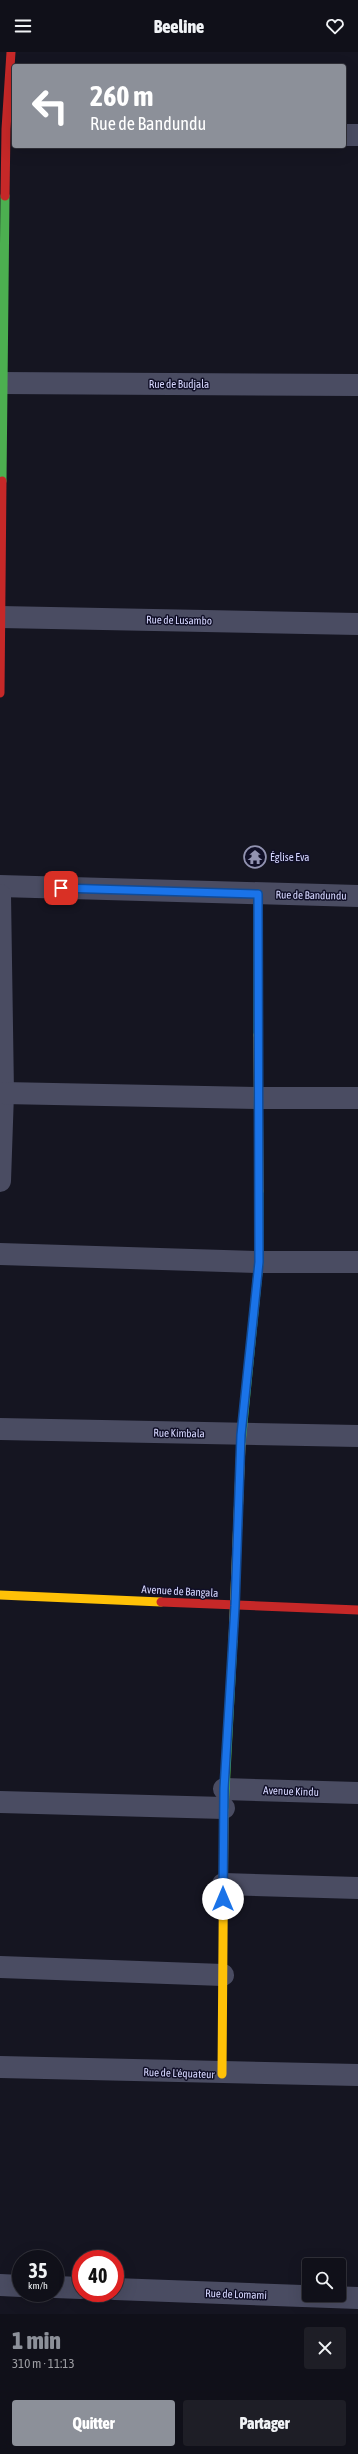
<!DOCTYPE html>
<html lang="fr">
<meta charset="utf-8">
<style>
body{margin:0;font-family:"Asap Condensed",sans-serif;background:#1e1e26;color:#f1f3f6;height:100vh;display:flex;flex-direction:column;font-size:15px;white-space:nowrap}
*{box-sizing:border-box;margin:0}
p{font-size:13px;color:#9c9da2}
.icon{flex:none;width:22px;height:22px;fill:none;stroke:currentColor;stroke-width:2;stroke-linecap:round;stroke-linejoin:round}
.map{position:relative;height:2262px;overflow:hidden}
.drawer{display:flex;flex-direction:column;background:#101019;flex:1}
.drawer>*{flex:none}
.banner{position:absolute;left:12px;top:12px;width:334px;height:84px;border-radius:4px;box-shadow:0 4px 16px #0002,0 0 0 1px #303038;background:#8c9099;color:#fff;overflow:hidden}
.controls{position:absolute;left:302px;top:2206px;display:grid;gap:8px}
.controls a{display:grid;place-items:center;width:44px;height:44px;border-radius:4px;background:#101019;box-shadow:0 4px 16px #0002,0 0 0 1px #303038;font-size:20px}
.speed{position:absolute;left:12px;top:2198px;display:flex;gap:8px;font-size:20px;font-weight:700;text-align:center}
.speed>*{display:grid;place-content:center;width:52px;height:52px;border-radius:50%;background:#101019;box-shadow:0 4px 16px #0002,0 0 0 1px #303038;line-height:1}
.speed small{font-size:10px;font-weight:400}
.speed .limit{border:6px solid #d22;background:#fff;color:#111}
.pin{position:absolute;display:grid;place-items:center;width:34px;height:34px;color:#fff;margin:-17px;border-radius:8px;box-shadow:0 2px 6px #0006}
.me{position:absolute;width:44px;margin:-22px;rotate:0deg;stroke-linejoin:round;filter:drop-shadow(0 0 3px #0008)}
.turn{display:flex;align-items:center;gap:14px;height:84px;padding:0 12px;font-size:18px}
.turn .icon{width:52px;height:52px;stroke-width:2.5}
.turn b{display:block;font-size:28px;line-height:34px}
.round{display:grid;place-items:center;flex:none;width:42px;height:42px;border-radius:4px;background:#1e1e26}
.overview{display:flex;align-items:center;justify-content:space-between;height:68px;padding:0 12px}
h1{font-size:24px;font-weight:800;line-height:30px;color:#8c9099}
.action{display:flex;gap:8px;margin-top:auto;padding:8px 12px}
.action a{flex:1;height:46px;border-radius:4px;background:#8c9099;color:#fff;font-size:16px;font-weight:800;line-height:46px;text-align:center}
.action a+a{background:#1e1e26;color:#f1f3f6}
header{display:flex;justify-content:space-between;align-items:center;height:52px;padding:0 12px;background:#101019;font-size:18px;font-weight:800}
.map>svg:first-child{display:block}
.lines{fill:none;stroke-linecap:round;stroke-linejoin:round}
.street{stroke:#4a4c62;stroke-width:22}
.fast{stroke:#4caf50;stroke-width:9}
.slow{stroke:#ffc107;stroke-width:9}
.jam{stroke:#c62828;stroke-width:9}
.route-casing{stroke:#114b97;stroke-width:10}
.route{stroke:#1a73e8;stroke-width:7}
.labels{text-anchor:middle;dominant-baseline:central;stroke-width:3;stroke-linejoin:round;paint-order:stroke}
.street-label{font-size:11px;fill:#d6d7ff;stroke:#100f27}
.poi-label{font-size:11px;fill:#d6d7ff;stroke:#100f27;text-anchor:start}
</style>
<header><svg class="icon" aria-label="menu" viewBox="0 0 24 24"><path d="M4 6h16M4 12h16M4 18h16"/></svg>Beeline<svg class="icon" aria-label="heart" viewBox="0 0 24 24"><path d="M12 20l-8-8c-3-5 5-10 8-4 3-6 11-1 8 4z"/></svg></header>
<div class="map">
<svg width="358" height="2262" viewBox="0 0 358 2262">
<rect width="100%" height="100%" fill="#151521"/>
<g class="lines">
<g class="street">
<polyline points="344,83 358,83"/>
<polyline points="0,331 358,333"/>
<polyline points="0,565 358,572"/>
<polyline points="0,834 358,844"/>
<polyline points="0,843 3,1041 0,1129"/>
<polyline points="3,1041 259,1046 358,1046"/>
<polyline points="0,1202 259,1210 358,1210"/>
<polyline points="0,1377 358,1384"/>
<polyline points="224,1737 358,1741"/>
<polyline points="0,1750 224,1756"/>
<polyline points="223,1832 358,1836"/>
<polyline points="0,1915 223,1923"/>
<polyline points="0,2015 358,2023"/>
<polyline points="0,2233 21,2234"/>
<polyline points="55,2235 81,2236"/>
<polyline points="115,2237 358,2246"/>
</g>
<g class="fast">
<polyline points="2,429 5,144"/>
<polyline points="258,842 258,983"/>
<polyline points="241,1392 259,1210 259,1139"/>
<polyline points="224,1758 233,1589"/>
</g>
<g class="slow">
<polyline points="258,983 259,1139"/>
<polyline points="0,1543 161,1550"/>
<polyline points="233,1589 241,1392"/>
<polyline points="222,2022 224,1758"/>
</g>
<g class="jam">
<polyline points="5,144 6,77 11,0"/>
<polyline points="0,641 2,429"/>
<polyline points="161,1550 358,1558"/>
</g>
</g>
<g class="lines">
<g class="route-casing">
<polyline id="route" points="61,836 258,842 259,1210 241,1383 235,1554 224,1737 223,1847"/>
</g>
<use href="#route" class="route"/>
</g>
<defs>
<g id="temple-ring" transform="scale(1.15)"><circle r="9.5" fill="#100f27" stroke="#9293b1" stroke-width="1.5"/><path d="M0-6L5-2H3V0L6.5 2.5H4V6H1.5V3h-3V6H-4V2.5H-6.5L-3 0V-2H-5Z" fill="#9293b1"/></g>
</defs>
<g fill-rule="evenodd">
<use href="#temple-ring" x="255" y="805"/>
</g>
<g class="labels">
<g class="street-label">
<text x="179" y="332">Rue de Budjala</text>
<text transform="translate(179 568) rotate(1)">Rue de Lusambo</text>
<text transform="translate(311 843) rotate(1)">Rue de Bandundu</text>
<text transform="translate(179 1381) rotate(1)">Rue Kimbala</text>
<text transform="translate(180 1539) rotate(3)">Avenue de Bangala</text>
<text transform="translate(291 1739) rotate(2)">Avenue Kindu</text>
<text transform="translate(179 2021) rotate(2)">Rue de L'équateur</text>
<text transform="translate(236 2242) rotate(2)">Rue de Lomami</text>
</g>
<g class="poi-label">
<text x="270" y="805">Église Eva</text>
</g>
</g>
</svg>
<div class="controls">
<a><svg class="icon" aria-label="search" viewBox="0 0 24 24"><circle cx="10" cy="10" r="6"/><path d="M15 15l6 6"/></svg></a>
</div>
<div class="speed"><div>35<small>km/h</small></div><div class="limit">40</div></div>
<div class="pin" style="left:61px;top:836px;background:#d93025"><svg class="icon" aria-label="arrive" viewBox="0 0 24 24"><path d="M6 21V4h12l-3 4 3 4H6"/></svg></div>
<svg class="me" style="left:223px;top:1847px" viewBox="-20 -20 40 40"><circle r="19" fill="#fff"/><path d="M0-13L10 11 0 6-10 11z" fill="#1a73e8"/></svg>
<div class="banner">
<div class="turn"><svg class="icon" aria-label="left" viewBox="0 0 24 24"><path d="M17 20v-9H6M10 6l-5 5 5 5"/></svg><div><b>260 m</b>Rue de Bandundu</div></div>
</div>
</div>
<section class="drawer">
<div class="overview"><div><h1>1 min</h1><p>310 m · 11:13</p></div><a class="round"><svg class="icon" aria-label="close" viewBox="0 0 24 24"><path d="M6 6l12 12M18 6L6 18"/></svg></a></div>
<div class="action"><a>Quitter</a><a>Partager</a></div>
</section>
